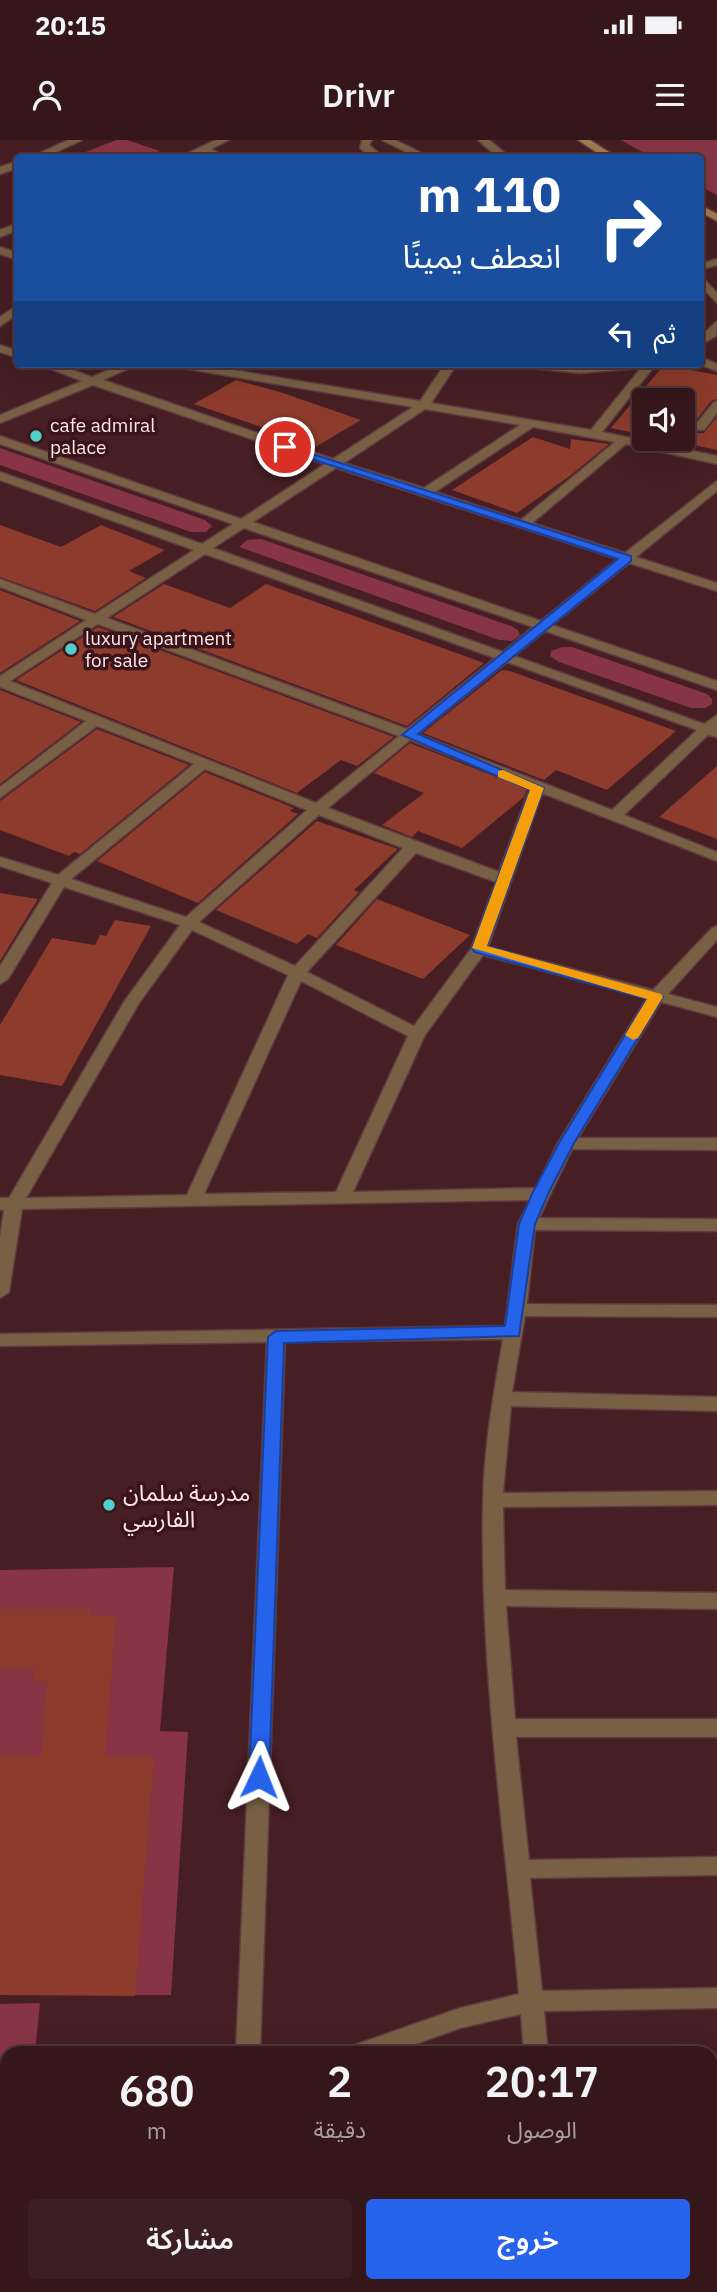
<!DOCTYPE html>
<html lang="ar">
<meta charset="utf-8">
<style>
body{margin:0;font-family:"IBM Plex Sans","Noto Sans Arabic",sans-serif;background:#3c1f24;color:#f1f3f6;direction:rtl;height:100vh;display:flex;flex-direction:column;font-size:26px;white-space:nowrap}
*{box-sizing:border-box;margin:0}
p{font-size:23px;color:#a99fa3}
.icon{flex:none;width:38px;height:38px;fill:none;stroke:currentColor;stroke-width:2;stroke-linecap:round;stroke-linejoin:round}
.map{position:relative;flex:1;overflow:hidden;direction:ltr}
.side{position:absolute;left:0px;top:1906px;width:718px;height:247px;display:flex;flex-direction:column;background:#34161b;border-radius:21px 21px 0 0;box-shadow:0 7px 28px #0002,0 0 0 2px #4e353a;direction:rtl}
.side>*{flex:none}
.guide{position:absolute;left:14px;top:14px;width:690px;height:214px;border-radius:7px;box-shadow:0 7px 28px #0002,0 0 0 2px #4e353a;direction:rtl;background:#1a4fa0;color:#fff;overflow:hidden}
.controls{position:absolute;left:632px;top:248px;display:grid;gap:14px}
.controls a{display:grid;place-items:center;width:63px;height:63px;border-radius:7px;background:#34161b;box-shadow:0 7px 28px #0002,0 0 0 2px #4e353a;font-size:35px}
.pin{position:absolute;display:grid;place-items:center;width:60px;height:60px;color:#fff;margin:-30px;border:4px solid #fff;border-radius:50%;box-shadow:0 2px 7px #0007}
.me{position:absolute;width:77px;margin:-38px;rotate:2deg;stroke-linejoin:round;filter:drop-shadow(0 0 5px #0008)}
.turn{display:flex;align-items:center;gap:24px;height:147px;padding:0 28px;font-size:32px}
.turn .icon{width:91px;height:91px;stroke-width:2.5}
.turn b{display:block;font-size:49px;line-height:60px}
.then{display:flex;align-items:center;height:66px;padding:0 28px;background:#0003;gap:14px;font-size:26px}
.eta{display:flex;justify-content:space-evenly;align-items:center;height:119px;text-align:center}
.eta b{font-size:42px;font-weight:600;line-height:49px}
.cta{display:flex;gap:14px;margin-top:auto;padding:14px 28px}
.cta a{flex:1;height:80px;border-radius:7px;background:#2563eb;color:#fff;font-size:28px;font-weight:600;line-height:80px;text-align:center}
.cta a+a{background:#3c1f24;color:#f1f3f6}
.status{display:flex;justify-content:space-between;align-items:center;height:49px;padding:0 35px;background:#34161b;direction:ltr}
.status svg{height:19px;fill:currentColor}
header{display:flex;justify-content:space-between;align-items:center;height:91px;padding:0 28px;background:#34161b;font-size:32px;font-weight:600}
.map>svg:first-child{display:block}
.green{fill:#873544}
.building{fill:#8d3b2c}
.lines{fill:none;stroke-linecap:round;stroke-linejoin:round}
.lane-casing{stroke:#603a40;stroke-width:3}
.street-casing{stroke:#603a40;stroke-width:3}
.secondary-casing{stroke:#603a40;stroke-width:3}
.lane{fill:#776043;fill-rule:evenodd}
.street{fill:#776043;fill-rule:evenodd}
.secondary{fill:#a17c4d;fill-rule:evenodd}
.route{fill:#2563eb;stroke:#184099;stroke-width:2}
.slow{fill:#f59e0b}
.poi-dot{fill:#53cdc9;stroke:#3a141a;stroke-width:2.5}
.labels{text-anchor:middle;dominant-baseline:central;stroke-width:7;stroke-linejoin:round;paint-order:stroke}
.far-poi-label{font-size:19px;fill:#fde7e9;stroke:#3a141a;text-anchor:start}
.poi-label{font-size:23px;fill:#fde7e9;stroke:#3a141a;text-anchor:start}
</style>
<div class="status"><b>20:15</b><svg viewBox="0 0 49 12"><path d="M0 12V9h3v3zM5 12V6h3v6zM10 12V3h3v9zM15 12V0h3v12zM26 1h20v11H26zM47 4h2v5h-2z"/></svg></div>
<header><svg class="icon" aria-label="menu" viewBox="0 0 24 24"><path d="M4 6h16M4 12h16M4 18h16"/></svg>Drivr<svg class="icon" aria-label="person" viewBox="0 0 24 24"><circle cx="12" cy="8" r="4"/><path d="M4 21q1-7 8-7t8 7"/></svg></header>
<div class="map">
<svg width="717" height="2152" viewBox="0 0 717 2152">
<rect width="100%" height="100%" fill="#461e24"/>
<g class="green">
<polygon points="116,0 127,0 160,11 145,17 73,17"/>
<polygon points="621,0 717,0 717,55 700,46 700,18 651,17"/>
<polygon points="0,308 205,380 212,386 206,392 191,392 0,325"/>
<polygon points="261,399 511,486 518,490 520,495 512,501 499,500 239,407 247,400"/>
<polygon points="572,507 707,554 712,559 712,564 705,568 691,568 559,522 550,516 551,511 562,507"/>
<polygon points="174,1427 160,1591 188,1592 171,1855 0,1855 0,1430"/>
<polygon points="40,1863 35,1913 7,1913 7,1984 0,1984 0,1864"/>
</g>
<g class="building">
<polygon points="664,225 717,235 717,259 711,261 691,287 696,293 704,293 717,277 717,310 666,299 682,299 682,261 644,261 644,295 611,288"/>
<polygon points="236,240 280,252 361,280 317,306 194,264"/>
<polygon points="533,297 570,309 571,299 609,304 571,335 517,373 452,350"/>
<polygon points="0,385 61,407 101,385 165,410 129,431 146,438 95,471 0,437"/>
<polygon points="164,444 230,468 266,444 484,523 407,586 113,477"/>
<polygon points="0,450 80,481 0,533"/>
<polygon points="98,487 394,597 357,626 341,620 297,653 16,540"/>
<polygon points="502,530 510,531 676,591 607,650 556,630 544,640 423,593"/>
<polygon points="0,550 81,582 0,644"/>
<polygon points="97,589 189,625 80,714 74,712 69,716 0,690 0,661"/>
<polygon points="410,603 527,649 524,657 462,708 418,691 412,697 382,685 424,653 374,633"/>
<polygon points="717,626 717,699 659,677"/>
<polygon points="205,632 294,668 290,671 298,674 198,763 97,721"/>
<polygon points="317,681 398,709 354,750 359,752 317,798 308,794 297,804 216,770"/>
<polygon points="0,753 38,759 0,821"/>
<polygon points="377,759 470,795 423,839 336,805"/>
<polygon points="115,780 151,786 62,946 0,935 0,885 52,798 95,805 100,795 106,796"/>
<polygon points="0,1469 91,1469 90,1476 116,1476 105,1617 154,1617 135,1856 0,1855 0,1616 41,1616 47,1542 33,1541 35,1529 0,1529"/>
</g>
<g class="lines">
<g class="lane-casing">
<g id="lane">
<polygon points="362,0 372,0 369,5 384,18 372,18 360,8"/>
<polygon points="478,0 489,0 511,18 499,18"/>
<polygon points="18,165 18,174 0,186 0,177"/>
<polygon points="700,217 717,224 717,231 699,224"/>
<polygon points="717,261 717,273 704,290 696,290 694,287 713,263"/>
</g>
</g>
<g class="street-casing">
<g id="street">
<polygon points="68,0 82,0 44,18 29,18"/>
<polygon points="216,0 229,0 211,9 229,18 214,18 203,13 192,18 177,18"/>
<polygon points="382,0 395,0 432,18 418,18"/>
<polygon points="18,21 18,28 0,34 0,27"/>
<polygon points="18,83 18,90 0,97 0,90"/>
<polygon points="0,107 18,113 18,120 0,114"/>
<polygon points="717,119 717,125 700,130 700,124"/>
<polygon points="700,135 717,153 717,163 700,145"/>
<polygon points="717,181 716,196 700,205 700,197"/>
<polygon points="0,205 18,211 18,218 0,212"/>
<path d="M38 224H55L92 237 123 224H139L103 240 333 319 413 267 176 227 170 224H197L420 261 445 224H457L431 263 591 290 641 228 580 233 519 227 513 224 580 227 656 224 602 292 717 316V324L626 304 532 383 625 413 717 341V351L636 417 717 443V451L629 423 552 485 717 541V550L545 491 514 516 704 584 717 575V597L708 595 624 675 717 712V721L542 653 488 807 653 850 712 788 717 786V800L668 854 717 867V877L661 862 578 998H717V1010L572 1009 539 1078 717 1079V1091L535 1090 527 1164 717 1165V1177L525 1176 512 1252 717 1257V1271L511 1266 503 1353 717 1351V1365L503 1367 505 1450 717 1453V1469L506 1466 515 1579H717V1597H516L529 1720 717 1717V1735L530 1738 542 1851 717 1848V1868L544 1871 548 1913H524L521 1874 460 1888 391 1913H348L352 1906 460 1868 519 1854C504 1691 480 1526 483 1362 484 1307 494 1252 503 1199L285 1202 260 1913H236L267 1202 0 1206V1194L505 1186 518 1084 530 1060 22 1069 9 1152 0 1158V1097L4 1070H0V1058H9L124 862 180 785 64 747 8 839 0 844V826L52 743 0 726V717L58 735 194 624 97 586 0 658V647L86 581 0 547V536L86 480 0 447V439L95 474 194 410 0 340V332L202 404 233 384 0 304V296L241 379 325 324 93 245 0 283V275L82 241ZM425 269 520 285 424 348 344 323ZM533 287 615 302 521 380 435 352ZM336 328 618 419 541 481 253 382ZM244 388 533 487 503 512 213 408ZM205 414 495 518 407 589 107 478ZM98 484 399 596 316 663 10 541ZM507 522 697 590 612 670 418 594ZM410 600 530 648 499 732 328 668ZM205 629 307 670 186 777 71 739ZM319 675 403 708 295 826 199 782ZM416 713 496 742 471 809 414 886 307 832ZM192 790 288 835 187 1055 26 1058 139 863ZM483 815 647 858 558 1003 536 1048 353 1052 425 895ZM301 841 408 896 336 1052 204 1054Z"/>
<polygon points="717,2025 717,2047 710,2048 710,2026"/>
<polygon points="7,2091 7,2116 0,2119 0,2094"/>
<polygon points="485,2146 518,2146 515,2152 482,2152"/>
<polygon points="535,2146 560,2146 562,2152 536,2152"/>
</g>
</g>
<g class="secondary-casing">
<g id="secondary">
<polygon points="578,0 590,0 618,18 605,18"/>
<polygon points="700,65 717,74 717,81 700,72"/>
</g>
</g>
<use href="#lane" class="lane"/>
<use href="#street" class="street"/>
<use href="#secondary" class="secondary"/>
</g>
<polygon class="route" points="281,304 631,416 631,421 418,594 544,648 487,806 663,857 574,1003 548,1054 535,1084 519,1196 284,1203 269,1637 266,1643 252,1643 249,1637 268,1197 276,1191 505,1186 519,1084 532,1054 559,1003 647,859 474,812 472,808 530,650 402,595 618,419 281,309"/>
<polygon class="slow" points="503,630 544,648 487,806 661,854 663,857 638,898 633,900 625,895 647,859 472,808 530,650 498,637 498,631"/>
<g class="poi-dot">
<circle cx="36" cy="296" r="7"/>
<circle cx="71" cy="509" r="7"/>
<circle cx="109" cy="1365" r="7"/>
</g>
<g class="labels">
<g class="far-poi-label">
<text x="50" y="285">cafe admiral<tspan x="50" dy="22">palace</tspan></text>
<text x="85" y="498">luxury apartment<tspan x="85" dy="22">for sale</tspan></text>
</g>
<g class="poi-label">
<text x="123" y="1352">مدرسة سلمان<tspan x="123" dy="26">الفارسي</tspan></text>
</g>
</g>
</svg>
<div class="controls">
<a><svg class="icon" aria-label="sound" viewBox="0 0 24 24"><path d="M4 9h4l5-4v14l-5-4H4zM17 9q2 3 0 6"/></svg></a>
</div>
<div class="pin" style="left:285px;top:307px;background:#d93025"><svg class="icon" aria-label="arrive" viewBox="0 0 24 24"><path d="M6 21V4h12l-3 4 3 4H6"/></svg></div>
<svg class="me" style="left:259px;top:1637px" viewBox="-20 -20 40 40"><path d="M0-17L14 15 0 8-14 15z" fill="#2563eb" stroke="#fff" stroke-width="4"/></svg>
<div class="guide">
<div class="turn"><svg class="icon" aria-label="right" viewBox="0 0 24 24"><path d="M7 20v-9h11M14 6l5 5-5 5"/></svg><div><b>110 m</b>انعطف يمينًا</div></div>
<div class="then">ثم<svg class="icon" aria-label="left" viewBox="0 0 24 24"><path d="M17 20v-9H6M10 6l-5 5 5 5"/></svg></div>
</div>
<section class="side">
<div class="eta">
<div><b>20:17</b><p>الوصول</p></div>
<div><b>2</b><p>دقيقة</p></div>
<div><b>680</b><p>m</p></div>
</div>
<div class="cta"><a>خروج</a><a>مشاركة</a></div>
</section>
</div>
